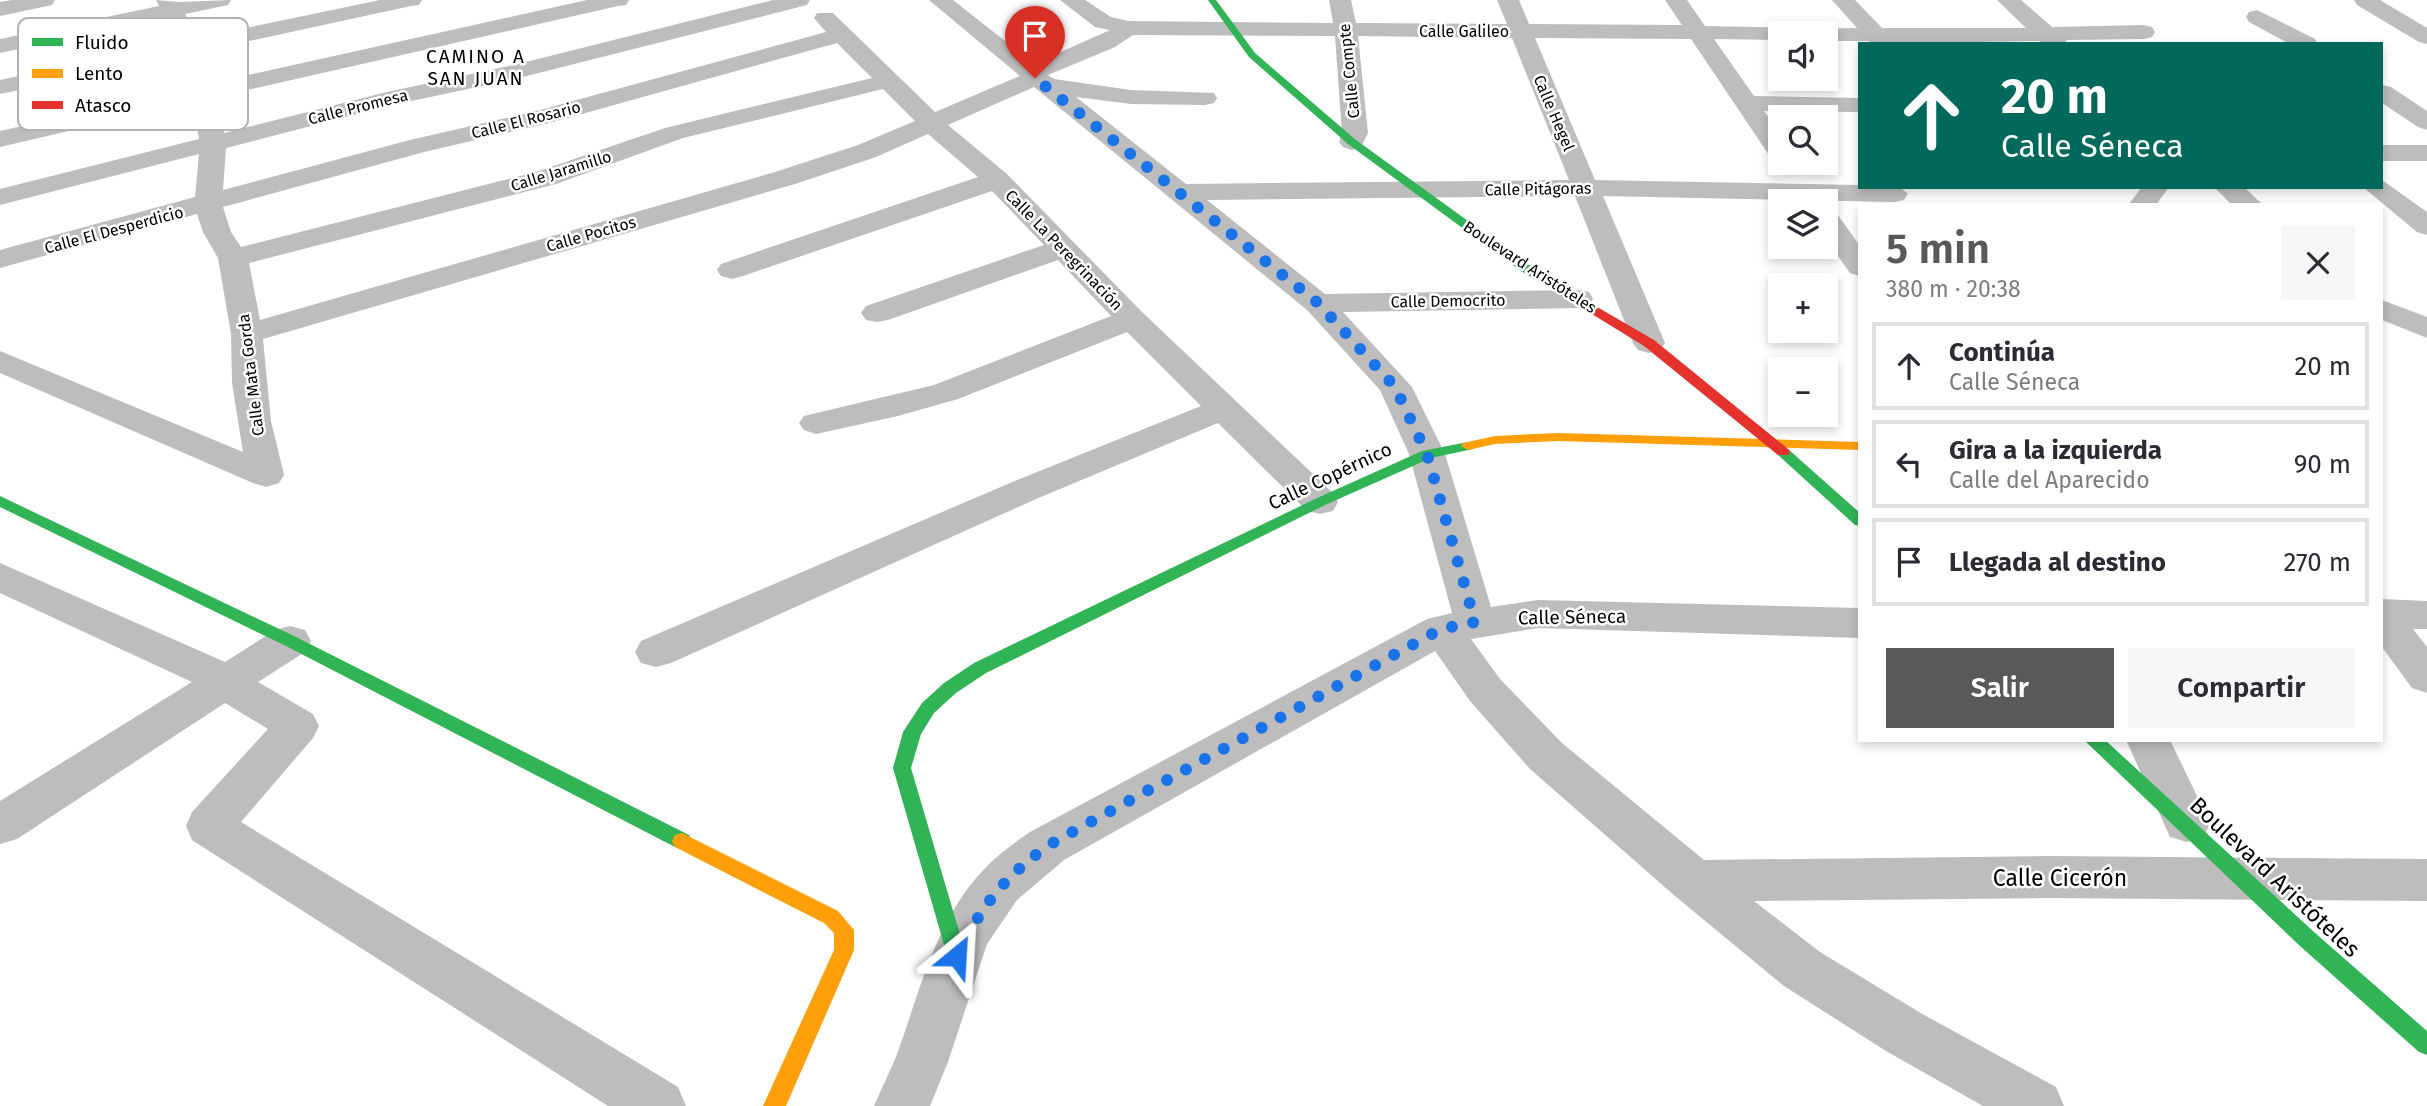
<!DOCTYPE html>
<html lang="es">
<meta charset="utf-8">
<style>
body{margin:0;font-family:"Fira Sans",sans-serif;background:#f7f7f7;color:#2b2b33;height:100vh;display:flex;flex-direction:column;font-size:26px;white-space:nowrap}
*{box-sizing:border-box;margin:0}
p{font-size:23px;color:#7c7c81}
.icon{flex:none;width:38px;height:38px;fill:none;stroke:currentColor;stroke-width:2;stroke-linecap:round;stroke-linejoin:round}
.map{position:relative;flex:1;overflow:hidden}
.sheet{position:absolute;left:1858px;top:203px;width:525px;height:539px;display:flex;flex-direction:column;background:#fff;border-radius:0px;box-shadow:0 4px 10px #0003}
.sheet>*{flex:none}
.top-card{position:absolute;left:1858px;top:42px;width:525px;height:147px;border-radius:0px;box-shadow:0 4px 10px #0003;background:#00695c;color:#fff;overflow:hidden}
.fabs{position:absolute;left:1768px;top:21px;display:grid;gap:14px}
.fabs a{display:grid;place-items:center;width:70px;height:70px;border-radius:0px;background:#fff;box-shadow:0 4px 10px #0003;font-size:35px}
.pin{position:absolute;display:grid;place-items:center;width:60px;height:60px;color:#fff;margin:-72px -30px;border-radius:50% 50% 50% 0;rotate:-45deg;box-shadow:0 0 7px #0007}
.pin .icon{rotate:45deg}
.me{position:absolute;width:77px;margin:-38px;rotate:27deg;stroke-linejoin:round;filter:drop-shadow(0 0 5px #0008)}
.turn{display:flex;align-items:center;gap:24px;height:147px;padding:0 28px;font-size:32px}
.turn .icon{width:91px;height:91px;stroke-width:2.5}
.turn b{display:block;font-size:49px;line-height:60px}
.round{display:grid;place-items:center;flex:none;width:74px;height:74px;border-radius:0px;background:#f7f7f7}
.summary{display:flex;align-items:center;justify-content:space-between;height:119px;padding:0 28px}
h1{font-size:42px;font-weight:600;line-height:52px;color:#595959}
.primary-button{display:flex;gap:14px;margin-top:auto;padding:14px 28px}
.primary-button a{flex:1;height:80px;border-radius:0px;background:#595959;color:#fff;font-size:28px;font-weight:600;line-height:80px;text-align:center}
.primary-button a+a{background:#f7f7f7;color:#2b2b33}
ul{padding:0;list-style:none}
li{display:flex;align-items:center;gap:21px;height:88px;margin:0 14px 10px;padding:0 14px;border:4px solid #e1e1e2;border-radius:0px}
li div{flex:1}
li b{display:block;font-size:26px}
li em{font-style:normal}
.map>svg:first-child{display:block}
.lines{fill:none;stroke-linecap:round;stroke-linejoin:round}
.street{fill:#bdbdbd;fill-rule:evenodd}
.fast{fill:#30b455;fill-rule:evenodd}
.slow{fill:#ff9f0a;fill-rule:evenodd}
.jam{fill:#e5322d;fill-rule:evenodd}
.route{stroke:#1a73e8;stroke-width:12;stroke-dasharray:0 21.6}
.labels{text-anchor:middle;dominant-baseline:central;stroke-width:5;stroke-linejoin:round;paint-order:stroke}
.far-street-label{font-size:16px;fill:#000;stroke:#fff}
.far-quarter-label{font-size:19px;letter-spacing:2px;fill:#000;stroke:#fff}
.street-label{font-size:19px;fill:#000;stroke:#fff}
.near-street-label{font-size:23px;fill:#000;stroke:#fff}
.key{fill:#fff;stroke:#b2b2b2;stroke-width:2}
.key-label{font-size:19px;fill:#000}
</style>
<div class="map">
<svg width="2427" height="1106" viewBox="0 0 2427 1106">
<rect width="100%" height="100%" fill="#fff"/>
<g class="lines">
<g class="street">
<polygon points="12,0 55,0 52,5 0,16 0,2"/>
<path d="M156 0 179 2 231 0 228 5 185 14 198 38 380 0H422L419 5 411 6 203 51 212 83 587 0H629L626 5 618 6 216 97 224 133 387 92 518 64 773 0H810L807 5 519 78 388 106 226 148 223 190 410 140 540 110 826 32 814 18 817 13H833L935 112 1020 76 929 0H953L1034 64 1110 30 1095 27 1060 0H1085L1111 17 1128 21 1333 23 1329 0H1351L1356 23 1507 24 1497 0H1519L1529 24 1682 25 1665 0H1687L1705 26 1808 28 1811 33H1780V40L1714 39 1754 96 1860 98V112L1764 111 1780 133V160L1771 158 1691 39 1535 38 1595 180 1860 185V187H1900L1908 194 1904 200 1894 202 1603 196 1665 343 1660 350 1649 353 1638 350 1633 343 1575 196 1207 200 1325 294 1578 290 1589 292 1593 299 1589 306 1578 308 1343 312 1412 387 1445 454 1491 607 1538 600 1860 608V638L1538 628 1471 639 1500 679 1562 743 1704 860 2048 856 2427 859V901L2048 898 1754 901 1820 952 1924 1015 2056 1087 2064 1106H1983L1886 1051 1784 986 1675 896 1530 769 1470 701 1435 651 1064 860 1017 900 987 944 948 1062 930 1106H874C881 1090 889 1073 896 1057 919 995 933 928 977 877 992 859 1011 845 1030 832L1427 619 1452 613 1409 454 1380 390 1307 310 1034 87 948 125 1007 174 1142 312 1333 493 1338 502 1333 511 1320 514 1307 511 1218 423 1036 499 671 663 656 667 641 663 635 652 641 641 1010 483 1201 406 1127 332 958 399 898 416 816 434 804 430 799 423 804 416 934 385 1111 316 1058 260 888 320 877 322 866 320 861 313 866 306 1044 245 992 191 743 276 732 279 721 276 717 270 721 264 978 177 928 134 876 157 795 184 263 339 271 421 284 475 279 483 266 487 253 483 0 373V351L243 452 232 383 231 334 218 258 203 232 197 214 0 268V250L195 197 199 154 0 205V189L199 139 193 102 0 147V131L189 88 181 56 0 94V80L178 42 165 18 0 53V39L159 6ZM1133 35 1335 36 1342 133 1339 142 1343 147 1352 150 1361 147 1368 133 1358 36 1512 38 1569 180 1186 184 1076 97 1131 104 1205 105 1214 103 1217 98 1214 93 1131 90 1054 79 1048 75 1115 47ZM837 43 872 78 665 128 536 172 241 247 231 232 223 207 424 152 553 122ZM883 89 915 121 858 145 775 172 260 320 249 263 556 184 683 138Z"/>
<polygon points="1832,0 1855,0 1882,28 2026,28 1997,0 2021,0 2052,27 2144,25 2152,27 2155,32 2152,37 2144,39 2066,40 2067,44 2043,44 2040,41 1871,44 1869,41 1825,41 1825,33 1814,33 1817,29 1857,28"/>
<polygon points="2354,0 2380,0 2427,28 2427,44 2419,42 2357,5"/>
<polygon points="2257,10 2315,39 2318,44 2290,44 2249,22 2246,17 2249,12"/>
<polygon points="2382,85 2391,87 2427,111 2427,130 2418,127 2382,103"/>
<rect x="2382" y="145" width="45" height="16"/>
<polygon points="2382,180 2427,212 2427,235 2417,232 2363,187 2382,187"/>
<polygon points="2142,187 2169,187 2156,205 2128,205"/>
<polygon points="2214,187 2244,187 2263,205 2232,205"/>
<polygon points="1825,209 1835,211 1860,246 1860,276 1850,273 1825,238"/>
<polygon points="2382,300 2427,317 2427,338 2382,320"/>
<polygon points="0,563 225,662 275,630 290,626 305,630 311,641 305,652 258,682 313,714 319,726 313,738 241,822 678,1087 686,1106 608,1106 192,840 186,826 192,812 268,729 225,703 17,839 0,844 0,801 192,682 0,593"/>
<polygon points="2382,599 2427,601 2427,629 2413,629 2427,647 2427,693 2412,688 2382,647"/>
<polygon points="2126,740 2170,740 2210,823 2204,837 2187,842 2170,837"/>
</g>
<g class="fast">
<polygon points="1208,0 1216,0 1255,53 1356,140 1529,265 1577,294 1577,300 1569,300 1521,271 1348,144 1249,57"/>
<polygon points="1468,442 1475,446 1473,449 1431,458 1325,505 986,673 956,693 934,713 921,734 911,768 966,955 963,962 956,964 949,962 893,768 903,732 922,703 944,683 974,663 1315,499 1422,451"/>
<polygon points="1783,447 1788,449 1860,513 1860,526 1855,525 1778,455 1776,452 1778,449"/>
<polygon points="0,496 296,637 689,835 692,841 689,847 682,849 675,847 284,645 0,507"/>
<polygon points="2084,740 2105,740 2314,932 2427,1031 2427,1055 2419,1052 2300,946"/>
</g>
<g class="slow">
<polygon points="1558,433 1860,442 1860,450 1558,441 1495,444 1468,450 1461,446 1463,443 1495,436"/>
<polygon points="682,833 838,911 854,930 854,950 786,1106 763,1106 834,950 834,933 824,923 675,847 672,841 675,835"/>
</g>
<polygon class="jam" points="1573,293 1654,340 1788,449 1790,452 1788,455 1778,455 1644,346 1569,300 1567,297"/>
</g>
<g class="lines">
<path class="route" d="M957 956C983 904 1001 881 1047 846L1441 629 1475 622 1427 454 1395 387 1318 303 1035 78"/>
</g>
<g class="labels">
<g class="far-street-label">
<text x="1464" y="31">Calle Galileo</text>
<text transform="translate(1349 71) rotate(-96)">Calle Compte</text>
<text transform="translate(358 107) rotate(-14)">Calle Promesa</text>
<text transform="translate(1554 113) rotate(67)">Calle Hegel</text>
<text transform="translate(526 120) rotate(-14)">Calle El Rosario</text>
<text transform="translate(561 171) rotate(-17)">Calle Jaramillo</text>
<text transform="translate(1538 189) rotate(-1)">Calle Pitágoras</text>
<text transform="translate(114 230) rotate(-15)">Calle El Desperdicio</text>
<text transform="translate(591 234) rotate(-16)">Calle Pocitos</text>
<text transform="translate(1064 250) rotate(46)">Calle La Peregrinación</text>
<text transform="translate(1530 267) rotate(33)">Boulevard Aristóteles</text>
<text transform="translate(1448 301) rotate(-1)">Calle Democrito</text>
<text transform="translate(251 375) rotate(-97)">Calle Mata Gorda</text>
</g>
<g class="far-quarter-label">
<text x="476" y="56">CAMINO A<tspan x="476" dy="22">SAN JUAN</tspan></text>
</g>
<g class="street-label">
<text transform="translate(1330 476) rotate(-25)">Calle Copérnico</text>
<text transform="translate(1572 617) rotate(-1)">Calle Séneca</text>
</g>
<g class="near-street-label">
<text transform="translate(2275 877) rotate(43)">Boulevard Aristóteles</text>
<text x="2060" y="878">Calle Cicerón</text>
</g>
</g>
<rect x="18" y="18" width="230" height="112" rx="10" class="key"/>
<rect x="32" y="38" width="31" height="8" fill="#30b455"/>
<rect x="32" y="69" width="31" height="9" fill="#ff9f0a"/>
<rect x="32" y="101" width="31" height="8" fill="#e5322d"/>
<g class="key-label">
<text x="75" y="49">Fluido</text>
<text x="75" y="80">Lento</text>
<text x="75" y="112">Atasco</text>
</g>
</svg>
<div class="fabs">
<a><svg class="icon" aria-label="sound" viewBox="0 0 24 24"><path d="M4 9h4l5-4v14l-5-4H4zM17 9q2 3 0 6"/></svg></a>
<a><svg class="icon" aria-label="search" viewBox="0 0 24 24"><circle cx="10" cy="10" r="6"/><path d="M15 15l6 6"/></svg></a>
<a><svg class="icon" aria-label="layers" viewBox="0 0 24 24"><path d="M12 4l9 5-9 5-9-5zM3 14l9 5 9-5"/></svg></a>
<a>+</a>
<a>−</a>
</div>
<div class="pin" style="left:1035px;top:78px;background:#d93025"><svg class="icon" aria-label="arrive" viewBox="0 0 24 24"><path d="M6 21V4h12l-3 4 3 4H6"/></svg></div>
<svg class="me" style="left:957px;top:956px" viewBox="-20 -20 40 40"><path d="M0-17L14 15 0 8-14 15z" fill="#1a73e8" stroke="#fff" stroke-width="4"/></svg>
<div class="top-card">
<div class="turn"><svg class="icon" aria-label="ahead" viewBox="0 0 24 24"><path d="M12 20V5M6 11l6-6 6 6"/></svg><div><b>20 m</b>Calle Séneca</div></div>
</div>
<section class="sheet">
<div class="summary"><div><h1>5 min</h1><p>380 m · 20:38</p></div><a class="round"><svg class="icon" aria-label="close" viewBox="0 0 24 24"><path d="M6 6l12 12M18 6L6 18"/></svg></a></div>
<ul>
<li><svg class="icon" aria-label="ahead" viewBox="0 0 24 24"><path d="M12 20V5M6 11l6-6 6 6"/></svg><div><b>Continúa</b><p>Calle Séneca</p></div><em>20 m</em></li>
<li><svg class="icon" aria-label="left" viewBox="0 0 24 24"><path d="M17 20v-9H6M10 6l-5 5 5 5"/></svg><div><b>Gira a la izquierda</b><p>Calle del Aparecido</p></div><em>90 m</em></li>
<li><svg class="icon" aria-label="arrive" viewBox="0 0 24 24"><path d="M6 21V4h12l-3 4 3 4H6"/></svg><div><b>Llegada al destino</b></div><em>270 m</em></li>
</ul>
<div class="primary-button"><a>Salir</a><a>Compartir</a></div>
</section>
</div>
